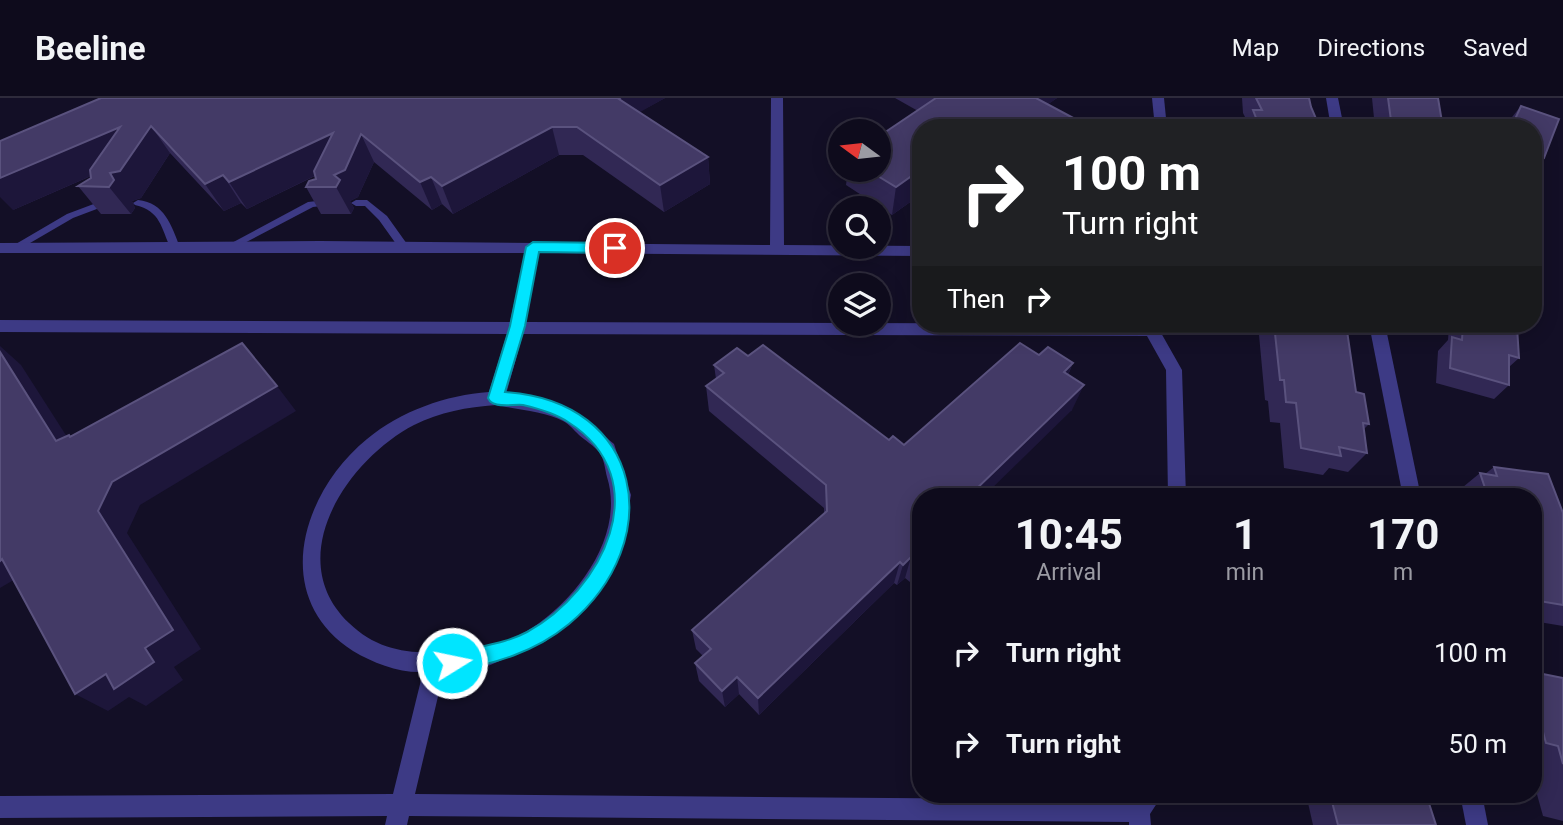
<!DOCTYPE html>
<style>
body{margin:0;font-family:Roboto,sans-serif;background:#1c1929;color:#f1f3f6;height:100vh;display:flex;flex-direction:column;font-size:26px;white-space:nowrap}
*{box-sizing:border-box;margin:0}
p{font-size:23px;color:#9b9ba3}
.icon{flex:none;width:38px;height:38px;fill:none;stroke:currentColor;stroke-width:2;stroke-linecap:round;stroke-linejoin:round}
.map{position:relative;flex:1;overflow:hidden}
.panel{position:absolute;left:912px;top:390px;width:630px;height:315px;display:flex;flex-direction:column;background:#0e0b1c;border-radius:28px;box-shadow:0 4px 18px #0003,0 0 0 2px #2e2b3b}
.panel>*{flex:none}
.top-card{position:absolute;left:912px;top:21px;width:630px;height:214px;border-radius:28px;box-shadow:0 4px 18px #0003,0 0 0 2px #2e2b3b;background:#202124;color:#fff;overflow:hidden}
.needle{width:46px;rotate:285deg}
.buttons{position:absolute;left:828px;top:21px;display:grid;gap:14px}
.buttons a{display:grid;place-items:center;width:63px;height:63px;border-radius:50%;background:#0e0b1c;box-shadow:0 4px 18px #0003,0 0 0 2px #2e2b3b;font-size:35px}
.pin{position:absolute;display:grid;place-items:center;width:60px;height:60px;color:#fff;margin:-30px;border:4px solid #fff;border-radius:50%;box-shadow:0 2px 7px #0007}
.me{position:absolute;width:77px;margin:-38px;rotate:80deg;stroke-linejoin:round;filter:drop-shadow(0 0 5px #0008)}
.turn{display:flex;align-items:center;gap:24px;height:147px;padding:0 35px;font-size:32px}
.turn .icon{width:91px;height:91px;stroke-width:2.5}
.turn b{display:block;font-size:49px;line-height:60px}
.then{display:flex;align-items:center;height:66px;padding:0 35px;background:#0003;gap:14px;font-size:26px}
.eta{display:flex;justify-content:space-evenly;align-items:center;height:119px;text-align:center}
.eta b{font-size:42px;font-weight:700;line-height:49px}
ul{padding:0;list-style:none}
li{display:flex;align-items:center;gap:21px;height:91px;padding:0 35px}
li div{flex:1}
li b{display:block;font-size:26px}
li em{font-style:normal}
header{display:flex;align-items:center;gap:42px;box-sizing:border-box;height:98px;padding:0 35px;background:#0e0b1c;border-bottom:2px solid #2e2b3b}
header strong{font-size:33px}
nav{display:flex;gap:38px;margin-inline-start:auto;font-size:24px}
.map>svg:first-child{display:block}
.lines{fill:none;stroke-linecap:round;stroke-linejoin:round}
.service{fill:#3d3a85;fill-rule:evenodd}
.minor{fill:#3d3a85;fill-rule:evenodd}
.wall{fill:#312854}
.shaded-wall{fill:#1d163a}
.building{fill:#433a66;stroke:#5a527e;stroke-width:2}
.route{fill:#00e5ff;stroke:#0095a6;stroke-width:2}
</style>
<header>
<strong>Beeline</strong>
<nav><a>Map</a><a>Directions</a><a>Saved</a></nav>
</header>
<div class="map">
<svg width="1563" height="727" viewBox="0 0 1563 727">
<rect width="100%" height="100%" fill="#130f26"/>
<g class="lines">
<g class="service">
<polygon points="107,101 110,102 110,106 73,120 18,152 14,154 9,150 67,116"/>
<path d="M138 102C165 105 171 127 180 149L179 151H171C161 130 161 113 135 107L133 105Z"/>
<polygon points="326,102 329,103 329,107 313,109 235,150 227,150 226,148 308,104"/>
<polygon points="367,102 387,118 407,146 407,150 399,150 379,122 365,108 356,108 351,105 356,102"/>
</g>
<g class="minor">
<path d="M771 0H783L784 147 920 148V158L539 155 526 224 1156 226 1182 272 1186 399H1168L1166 272 1147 238 523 236 506 296 573 312 614 346 631 397 622 448 591 503 546 543 481 571 444 573 415 696 1134 702 1138 696H1163L1150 716 1151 727H1129V724L409 718 407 727H385L387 718 0 720V698L393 696 423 574C399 575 373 565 353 553 269 499 302 394 367 341 401 313 446 297 489 294L507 236 0 234V222L510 224 525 155H0V145L320 143 770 147ZM496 307C514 311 547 314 563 323 569 326 574 332 579 337 585 342 594 348 599 354 604 360 605 371 607 379 625 436 579 499 532 530 505 548 473 552 442 554 406 556 376 551 349 525 281 460 347 362 414 327 440 314 467 309 496 307Z"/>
<polygon points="1152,0 1164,0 1167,30 1155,30"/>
<polygon points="1326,0 1338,0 1344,30 1331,30"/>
<polygon points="1369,226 1385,226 1421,399 1403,399"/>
<polygon points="1460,696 1482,696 1488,727 1466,727"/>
</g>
</g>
<g class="wall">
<polygon points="101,0 665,0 639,14 708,59 710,86 664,114 583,57 559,57 453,116 442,106 432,112 374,64 358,99 350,103 354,110 351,116 321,116 306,89 316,81 315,78 247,111 241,105 224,113 170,55 141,100 132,103 135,110 131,116 101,116 78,88 91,80 91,78 13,112"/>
<polygon points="895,0 1057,0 1048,6 920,30 920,97 892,117 846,87 848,72 878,72 918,13"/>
<polygon points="1242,0 1309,0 1311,9 1320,30 1244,30 1247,23 1243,15"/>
<polygon points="1372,0 1438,0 1443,30 1375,30"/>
<polygon points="1521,8 1559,21 1544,60 1533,73 1533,30 1506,30 1508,24"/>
<polygon points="1258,226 1346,226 1356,294 1369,326 1364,331 1367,355 1348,374 1329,370 1323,377 1284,370 1280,325 1270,324 1268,303 1265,302"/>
<polygon points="1451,226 1506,226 1519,260 1509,269 1509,287 1494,301 1436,285 1438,253 1448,242 1449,228"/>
<polygon points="1039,257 1073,265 1068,277 1072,312 920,399 920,492 905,480 897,487 894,485 759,617 739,596 725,609 699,583 695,565 703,558 696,551 692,532 824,415 824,410 709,313 706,288 716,281 714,267 748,258 889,342 904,347"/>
<polygon points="1494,369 1563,415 1563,528 1533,523 1533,399 1459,399 1457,394 1480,375 1485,376"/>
<polygon points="1533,574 1563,580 1563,723 1543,718 1533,682"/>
<polygon points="1306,696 1426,696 1436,727 1313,727"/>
</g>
<g class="shaded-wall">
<polygon points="618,0 665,0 626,22"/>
<polygon points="1029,0 1057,0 1023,24"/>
<polygon points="151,28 170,55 141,100 132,103 135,110 131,116 109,89 110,75 127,62 13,112 0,99 0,80 120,29"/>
<polygon points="552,29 559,57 453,116 442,88"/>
<polygon points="333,35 347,62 247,111 229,84"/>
<polygon points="361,36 374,64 358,99 350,103 354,110 351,116 336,89 334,77"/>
<polygon points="708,59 710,86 664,114 660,87"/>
<polygon points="920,72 920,97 892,117 896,89"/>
<polygon points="223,77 241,105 224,113 205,86"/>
<polygon points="431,79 442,106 432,112 420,84"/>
<polygon points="0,248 21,267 85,367 56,343 0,254"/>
<polygon points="1073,265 1062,290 1064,274"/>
<polygon points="1084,287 1072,312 983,399 969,399 970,397"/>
<polygon points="277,288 296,313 140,407 127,435 201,551 174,569 183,582 146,608 129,599 108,613 75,596 145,550 98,413 112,384"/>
<polygon points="911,459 905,480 897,487 903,467"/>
<polygon points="2,461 17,480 0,490 0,463"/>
<polygon points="900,464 894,485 759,617 758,600"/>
<polygon points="737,579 739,596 725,609 722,593"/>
</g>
<g class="building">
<polygon points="101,0 620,0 619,1 708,59 660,87 577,29 552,29 442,88 431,79 420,84 361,36 345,72 334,77 340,82 336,89 306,89 309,83 316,81 314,73 333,35 229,84 223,77 205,86 151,28 120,73 110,75 114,82 109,89 78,88 91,80 90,72 120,29 0,80 0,43"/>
<polygon points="936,0 1036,0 1092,30 920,30 920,72 896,89 868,72 878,72 878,39"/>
<polygon points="1256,0 1309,0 1311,9 1320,30 1260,30 1253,12 1262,12"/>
<polygon points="1388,0 1438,0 1443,30 1392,30"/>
<polygon points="1521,8 1559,21 1544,60 1533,56 1533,30 1511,30"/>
<polygon points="1274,226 1346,226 1356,294 1364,296 1369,326 1363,325 1367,355 1339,349 1341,358 1301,350 1296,305 1286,304 1284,282 1280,282"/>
<polygon points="1463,226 1506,226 1517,229 1519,260 1509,257 1509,287 1450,270 1452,239 1462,242"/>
<polygon points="242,245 277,288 112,384 98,413 173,532 145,550 154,564 114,591 106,576 75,596 2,461 0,463 0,254 56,343 69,337 70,339"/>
<polygon points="1020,245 1039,257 1048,249 1073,265 1064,274 1084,287 970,397 972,399 920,399 920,466 911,459 903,467 900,464 758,600 737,579 722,593 695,565 711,551 692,532 827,413 826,387 706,288 724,275 714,267 737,250 748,258 763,247 889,342 893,338 904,347"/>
<polygon points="1494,369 1548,376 1563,415 1563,507 1533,502 1533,399 1488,399 1480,375 1497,378"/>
<polygon points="1533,574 1563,580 1563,666 1558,648 1546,645 1533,597"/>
<polygon points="1330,696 1426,696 1436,727 1338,727"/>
</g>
<path class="route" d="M533 144 615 145 621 150 615 155 539 154 525 228 505 294C644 303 668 443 569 526 534 555 495 565 452 574L445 571 443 565 445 559C472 548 501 548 527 534 602 493 659 382 568 324 556 316 536 310 523 307 514 306 498 310 491 304 489 303 489 301 488 300L510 228 526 149Z"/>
</svg>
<div class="buttons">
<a><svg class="needle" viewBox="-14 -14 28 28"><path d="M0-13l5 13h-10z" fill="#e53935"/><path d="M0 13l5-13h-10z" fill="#9b9ba3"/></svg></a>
<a><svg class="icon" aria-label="search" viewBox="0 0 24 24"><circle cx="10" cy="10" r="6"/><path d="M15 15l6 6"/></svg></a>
<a><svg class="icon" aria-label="layers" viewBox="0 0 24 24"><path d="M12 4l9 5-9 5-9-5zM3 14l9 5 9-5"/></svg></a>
</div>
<div class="pin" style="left:615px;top:150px;background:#d93025"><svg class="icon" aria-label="arrive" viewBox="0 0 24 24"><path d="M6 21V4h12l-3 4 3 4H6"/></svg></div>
<svg class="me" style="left:452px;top:565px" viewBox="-20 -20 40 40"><circle r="17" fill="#00e5ff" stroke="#fff" stroke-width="3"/><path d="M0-11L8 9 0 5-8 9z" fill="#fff"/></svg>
<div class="top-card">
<div class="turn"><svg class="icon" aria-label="right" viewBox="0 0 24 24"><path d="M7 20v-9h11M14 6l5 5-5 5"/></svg><div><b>100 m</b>Turn right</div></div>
<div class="then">Then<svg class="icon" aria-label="right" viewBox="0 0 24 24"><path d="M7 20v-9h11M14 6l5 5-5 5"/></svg></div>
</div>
<section class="panel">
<div class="eta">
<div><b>10:45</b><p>Arrival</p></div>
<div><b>1</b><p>min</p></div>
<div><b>170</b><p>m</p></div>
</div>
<ul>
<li><svg class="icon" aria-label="right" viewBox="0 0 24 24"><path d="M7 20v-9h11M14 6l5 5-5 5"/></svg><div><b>Turn right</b></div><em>100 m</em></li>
<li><svg class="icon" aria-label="right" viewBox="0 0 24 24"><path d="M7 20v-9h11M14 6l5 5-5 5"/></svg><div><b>Turn right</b></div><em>50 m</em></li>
</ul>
</section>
</div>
